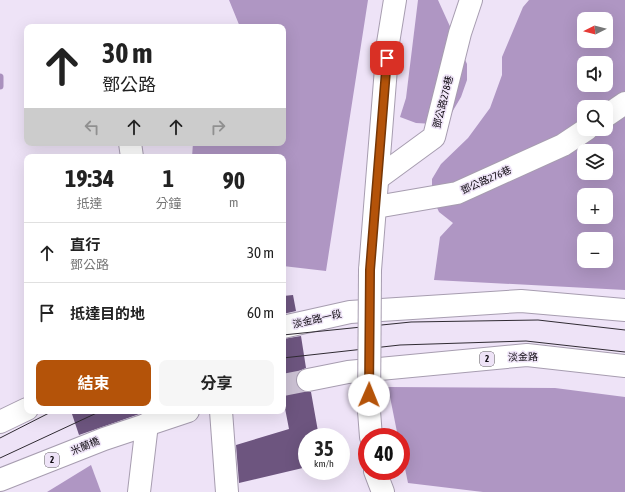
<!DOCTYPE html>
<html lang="zh-TW">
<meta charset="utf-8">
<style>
body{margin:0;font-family:"Asap Condensed","Noto Sans TC",sans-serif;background:#f6f6f6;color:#222;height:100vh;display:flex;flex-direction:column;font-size:15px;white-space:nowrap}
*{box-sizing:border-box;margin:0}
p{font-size:13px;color:#767676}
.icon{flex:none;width:22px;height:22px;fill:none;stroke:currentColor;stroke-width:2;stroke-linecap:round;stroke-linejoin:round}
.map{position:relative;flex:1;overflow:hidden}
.side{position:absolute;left:24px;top:154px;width:262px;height:260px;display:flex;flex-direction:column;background:#fff;border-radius:8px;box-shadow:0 4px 16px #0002}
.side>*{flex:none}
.hud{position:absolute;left:24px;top:24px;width:262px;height:122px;border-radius:8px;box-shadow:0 4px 16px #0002;background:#fff;color:#222;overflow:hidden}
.needle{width:26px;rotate:264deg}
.fabs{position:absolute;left:577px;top:12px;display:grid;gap:8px}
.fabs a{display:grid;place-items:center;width:36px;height:36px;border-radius:8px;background:#fff;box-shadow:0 4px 16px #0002;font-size:20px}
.speed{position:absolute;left:298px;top:428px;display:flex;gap:8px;font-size:20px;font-weight:700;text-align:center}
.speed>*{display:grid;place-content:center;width:52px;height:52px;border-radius:50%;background:#fff;box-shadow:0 4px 16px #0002;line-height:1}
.speed small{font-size:10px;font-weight:400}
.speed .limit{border:6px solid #d22;background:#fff;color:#111}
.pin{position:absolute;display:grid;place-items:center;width:34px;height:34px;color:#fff;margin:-17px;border-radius:8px;box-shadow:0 2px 6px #0006}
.me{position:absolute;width:44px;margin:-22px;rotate:1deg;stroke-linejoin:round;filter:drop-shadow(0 0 3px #0008)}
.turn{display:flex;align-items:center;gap:14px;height:84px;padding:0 12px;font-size:18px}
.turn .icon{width:52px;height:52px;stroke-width:2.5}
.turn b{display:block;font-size:28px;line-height:34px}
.lanes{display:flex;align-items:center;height:38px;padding:0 12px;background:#0003;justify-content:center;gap:20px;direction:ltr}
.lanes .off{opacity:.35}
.eta{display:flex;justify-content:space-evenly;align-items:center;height:68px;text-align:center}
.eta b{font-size:24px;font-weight:700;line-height:28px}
.primary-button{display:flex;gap:8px;margin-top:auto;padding:8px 12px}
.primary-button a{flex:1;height:46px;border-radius:8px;background:#b45309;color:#fff;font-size:16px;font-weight:700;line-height:46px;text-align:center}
.primary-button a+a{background:#f6f6f6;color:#222}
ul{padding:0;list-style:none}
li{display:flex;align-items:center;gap:12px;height:60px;padding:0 12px;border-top:1px solid #e0e0e0}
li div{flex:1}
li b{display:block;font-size:15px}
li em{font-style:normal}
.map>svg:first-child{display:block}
.forest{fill:#af96c3;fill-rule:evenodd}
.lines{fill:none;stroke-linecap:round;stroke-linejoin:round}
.stream{stroke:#aa91be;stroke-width:7}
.building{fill:#6d557f}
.major-tunnel{stroke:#ccc2d4;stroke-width:22;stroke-dasharray:22 11;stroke-linecap:butt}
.minor-casing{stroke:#a79db0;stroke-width:24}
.major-casing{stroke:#a79db0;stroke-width:24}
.minor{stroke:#fff;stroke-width:22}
.major{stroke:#fff;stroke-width:22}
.tram{stroke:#302b33;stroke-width:1}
.minor-bridge-casing{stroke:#a79db0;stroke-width:24;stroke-linecap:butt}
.minor-bridge{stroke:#fff;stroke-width:22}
.route-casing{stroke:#753606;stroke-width:10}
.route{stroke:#b45309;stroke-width:7}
.labels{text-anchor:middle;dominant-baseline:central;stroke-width:3;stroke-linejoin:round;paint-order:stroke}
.shield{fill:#eee3f7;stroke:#514b55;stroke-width:1}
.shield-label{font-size:9px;font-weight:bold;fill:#0e0a10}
.street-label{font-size:10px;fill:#0e0a10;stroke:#eee3f7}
</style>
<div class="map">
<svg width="625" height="492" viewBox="0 0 625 492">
<rect width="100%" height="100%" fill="#eee3f7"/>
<g class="forest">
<polygon points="229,0 368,0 326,271 283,266 283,157 192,157 193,143 283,143 283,27 240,27"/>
<polygon points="418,0 438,0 467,64 467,80 461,97 451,114 434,124 416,123 400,117 406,98"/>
<path d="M529 0H625V290L434 280 440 237 453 223 439 212 432 197V179L441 164 468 138 490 108 502 75V57L523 7ZM584 19H606V41H584ZM584 63H606V85H584ZM584 107H606V129H584ZM584 151H606V173H584ZM584 195H606V217H584ZM584 239H606V261H584Z"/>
<polygon points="388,387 555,388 625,397 625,492 483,492 408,483 401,449 401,437 398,437"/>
<polygon points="91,465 101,492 47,492"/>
</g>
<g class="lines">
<polyline class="stream" points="0,77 0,86"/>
</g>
<g class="building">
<polygon points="293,295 296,311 283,314 283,296"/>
<polygon points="301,336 306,368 299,371 296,376 296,382 299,389 304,392 311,392 319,437 307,437 307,467 239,483 236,445 289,429 283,398 283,339"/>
<polygon points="71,411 148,411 79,435"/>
</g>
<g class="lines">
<polyline class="major-tunnel" points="283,385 308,380"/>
<g class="minor-casing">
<g id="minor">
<polyline points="606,116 625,103"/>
<polyline points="130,143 132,157"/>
<polyline points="378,178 434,137 460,33 471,0"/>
<polyline points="376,207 457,193 563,145 587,129"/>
<polyline points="370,270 388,43 395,0"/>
<polyline points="221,411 227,492"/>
<polyline points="369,411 371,437"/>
<polyline points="375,471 383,492"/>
<polyline points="139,492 147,424"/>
</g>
</g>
<g class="major-casing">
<g id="major">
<polyline points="283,327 350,312 521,301 625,310"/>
<polyline points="308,380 348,372 527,355 625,366"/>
<polyline points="0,422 27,409"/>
<polyline points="0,480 104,439 188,411"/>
</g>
</g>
<use href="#minor" class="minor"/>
<use href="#major" class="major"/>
<g class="tram">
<polyline points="283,335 411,322 538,320 625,330"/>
<polyline points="283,358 400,345 526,341 625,352"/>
<polyline points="0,438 53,411"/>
<polyline points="0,458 101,411"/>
</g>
<g class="minor-bridge-casing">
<polyline id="minor-bridge" points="369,411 370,270"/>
</g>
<use href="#minor-bridge" class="minor-bridge"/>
</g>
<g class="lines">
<g class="route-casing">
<polyline id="route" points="369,395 370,270 387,58"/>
</g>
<use href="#route" class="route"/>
</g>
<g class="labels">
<g class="shield">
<rect x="480" y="352" width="14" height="14" rx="3"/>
<rect x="45" y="453" width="14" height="14" rx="3"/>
</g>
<g class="shield-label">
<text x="487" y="359">2</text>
<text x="52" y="460">2</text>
</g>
<g class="street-label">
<text transform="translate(443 102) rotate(-76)">鄧公路278巷</text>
<text transform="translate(486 180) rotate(-24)">鄧公路276巷</text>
<text transform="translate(317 319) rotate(-13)">淡金路一段</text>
<text transform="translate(523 357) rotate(-1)">淡金路</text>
<text transform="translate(85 446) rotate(-22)">米蘭橋</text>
</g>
</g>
</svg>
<div class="fabs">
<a><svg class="needle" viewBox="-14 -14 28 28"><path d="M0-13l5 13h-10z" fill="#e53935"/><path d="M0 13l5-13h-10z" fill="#767676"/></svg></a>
<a><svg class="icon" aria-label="sound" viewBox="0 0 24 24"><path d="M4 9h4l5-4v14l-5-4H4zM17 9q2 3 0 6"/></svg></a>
<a><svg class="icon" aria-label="search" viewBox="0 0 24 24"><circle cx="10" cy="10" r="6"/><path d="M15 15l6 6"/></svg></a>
<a><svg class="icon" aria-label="layers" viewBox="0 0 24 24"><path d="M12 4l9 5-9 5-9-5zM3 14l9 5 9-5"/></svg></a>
<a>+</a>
<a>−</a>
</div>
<div class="speed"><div>35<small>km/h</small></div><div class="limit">40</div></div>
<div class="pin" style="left:387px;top:58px;background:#d93025"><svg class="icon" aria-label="arrive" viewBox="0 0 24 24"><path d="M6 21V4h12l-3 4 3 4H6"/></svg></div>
<svg class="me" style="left:369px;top:395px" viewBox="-20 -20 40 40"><circle r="19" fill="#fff"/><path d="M0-13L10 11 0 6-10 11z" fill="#b45309"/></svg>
<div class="hud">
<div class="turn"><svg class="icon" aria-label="ahead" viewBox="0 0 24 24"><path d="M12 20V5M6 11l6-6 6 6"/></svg><div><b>30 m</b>鄧公路</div></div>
<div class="lanes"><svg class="icon off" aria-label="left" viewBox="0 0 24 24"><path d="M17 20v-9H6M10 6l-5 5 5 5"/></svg><svg class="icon" aria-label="ahead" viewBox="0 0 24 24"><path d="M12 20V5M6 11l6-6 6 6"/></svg><svg class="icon" aria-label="ahead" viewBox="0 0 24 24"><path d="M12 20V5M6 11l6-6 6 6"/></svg><svg class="icon off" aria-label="right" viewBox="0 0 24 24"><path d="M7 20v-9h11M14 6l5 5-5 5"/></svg></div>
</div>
<section class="side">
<div class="eta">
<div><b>19:34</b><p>抵達</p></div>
<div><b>1</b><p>分鐘</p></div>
<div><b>90</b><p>m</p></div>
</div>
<ul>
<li><svg class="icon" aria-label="ahead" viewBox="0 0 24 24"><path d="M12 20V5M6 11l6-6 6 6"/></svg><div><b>直行</b><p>鄧公路</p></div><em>30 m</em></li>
<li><svg class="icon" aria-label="arrive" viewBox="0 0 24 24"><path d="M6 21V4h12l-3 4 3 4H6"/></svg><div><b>抵達目的地</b></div><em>60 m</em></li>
</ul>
<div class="primary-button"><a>結束</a><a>分享</a></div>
</section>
</div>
